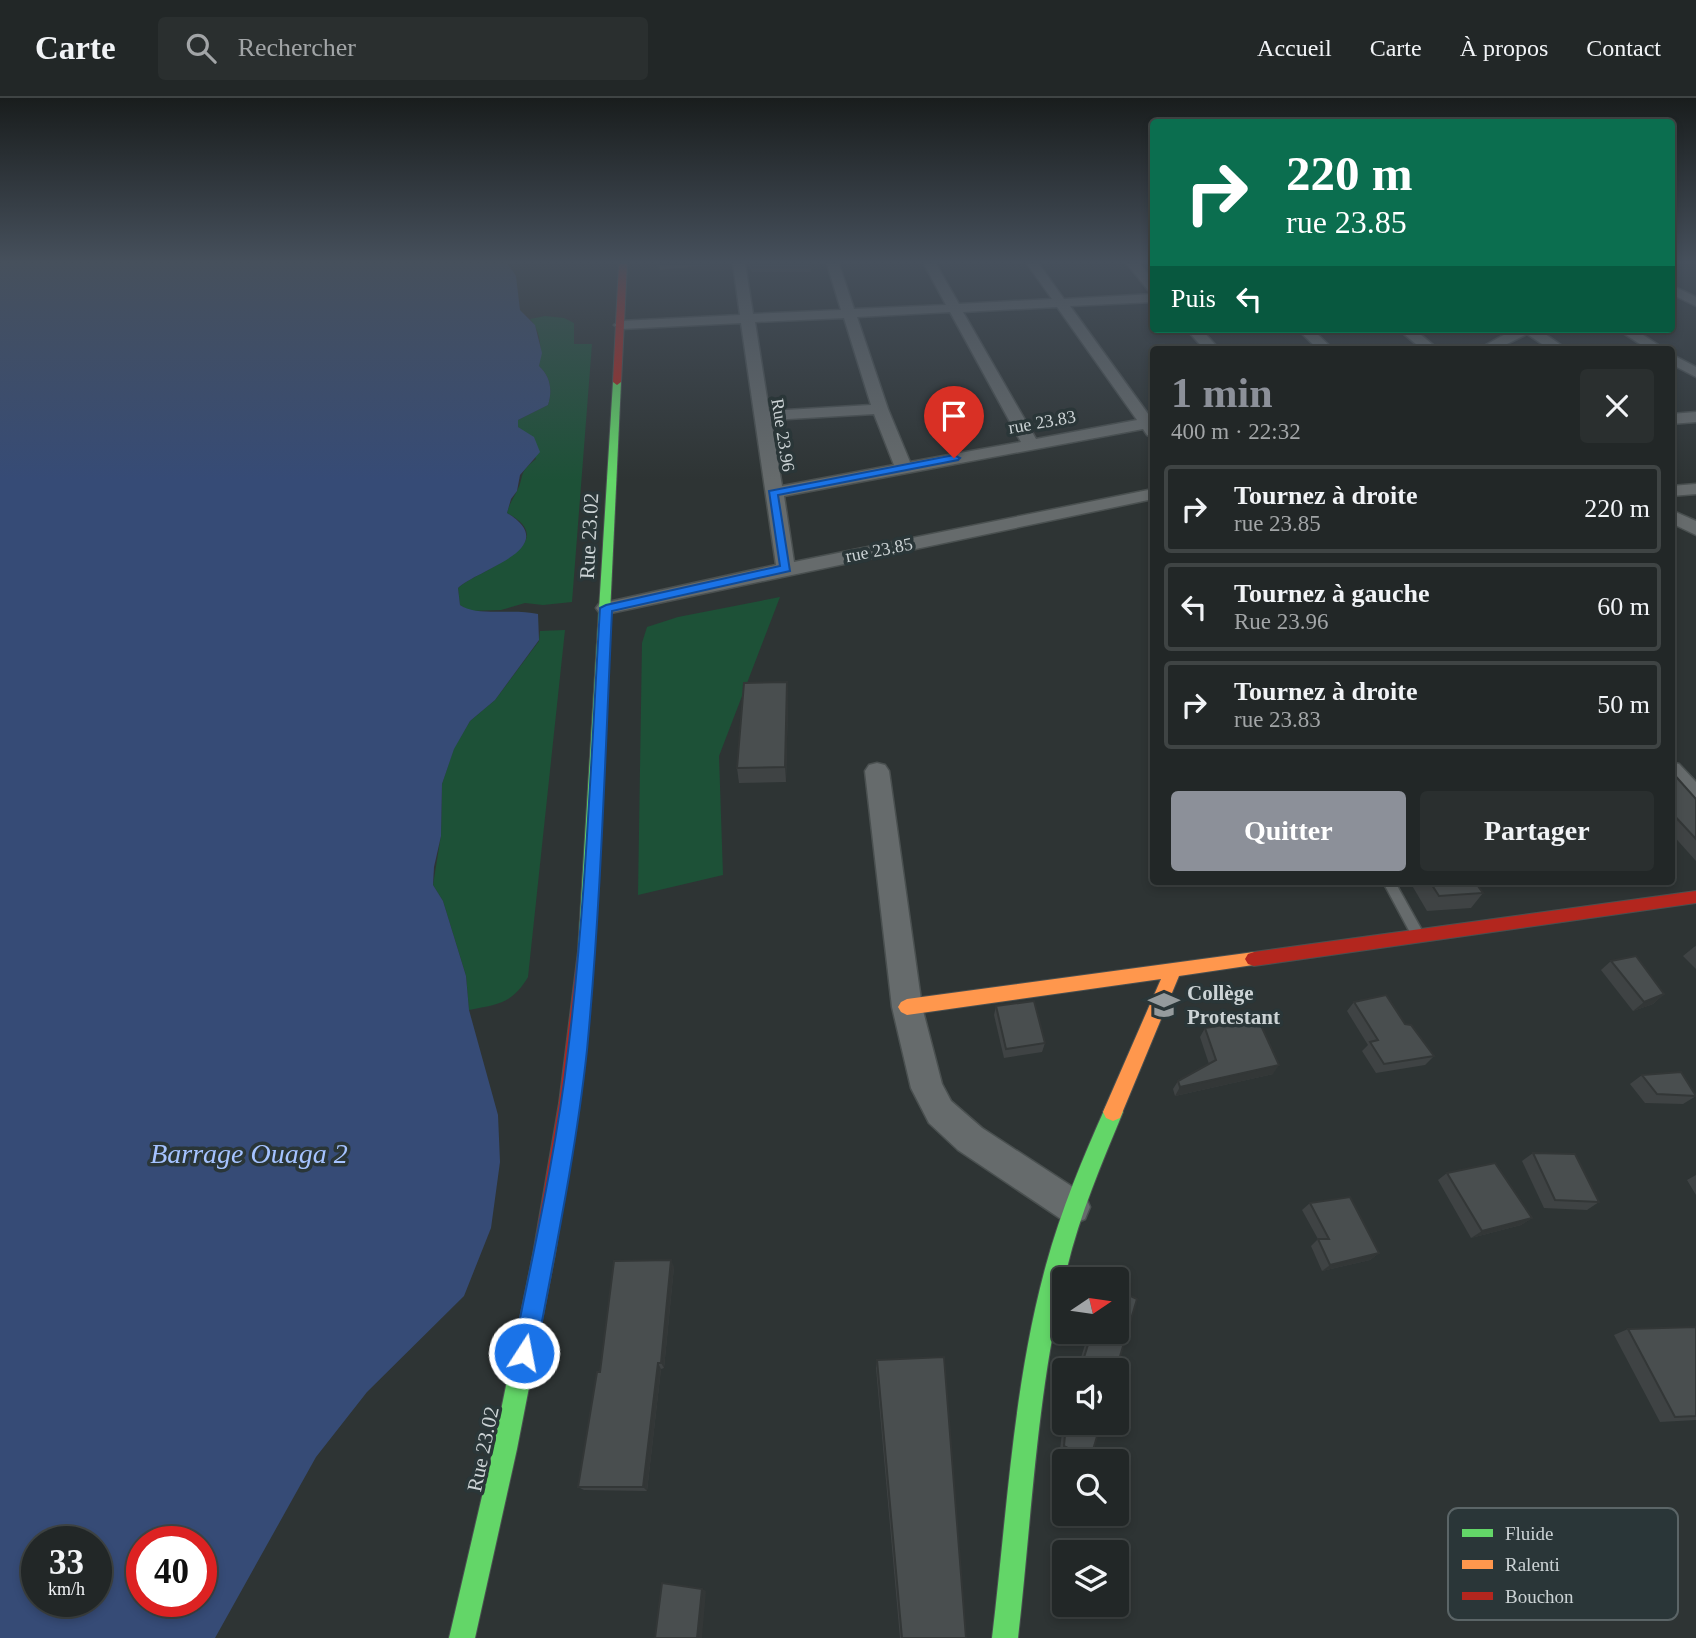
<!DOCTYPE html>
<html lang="fr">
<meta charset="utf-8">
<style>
body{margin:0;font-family:"Times New Roman",serif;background:#2a2f2f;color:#f1f3f6;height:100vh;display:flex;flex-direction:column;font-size:26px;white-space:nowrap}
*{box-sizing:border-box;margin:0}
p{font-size:23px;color:#a2a5a7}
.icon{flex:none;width:38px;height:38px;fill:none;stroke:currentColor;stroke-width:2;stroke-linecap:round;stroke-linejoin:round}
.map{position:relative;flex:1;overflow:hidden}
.drawer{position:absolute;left:1150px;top:248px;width:525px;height:539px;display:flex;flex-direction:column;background:#222727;border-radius:7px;box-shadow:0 4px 10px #0003,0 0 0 2px #3f4444}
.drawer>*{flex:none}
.banner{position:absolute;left:1150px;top:21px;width:525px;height:214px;border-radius:7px;box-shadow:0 4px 10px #0003,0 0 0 2px #3f4444;background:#0b6e4f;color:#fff;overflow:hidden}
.needle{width:46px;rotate:77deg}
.fabs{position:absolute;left:1052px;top:1169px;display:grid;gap:14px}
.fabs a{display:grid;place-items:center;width:77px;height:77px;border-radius:7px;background:#222727;box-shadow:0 4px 10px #0003,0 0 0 2px #3f4444;font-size:35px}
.speed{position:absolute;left:21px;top:1428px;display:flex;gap:14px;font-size:35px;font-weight:700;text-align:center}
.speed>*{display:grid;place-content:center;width:91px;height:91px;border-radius:50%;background:#222727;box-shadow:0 4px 10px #0003,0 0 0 2px #3f4444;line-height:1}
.speed small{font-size:18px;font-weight:400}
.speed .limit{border:10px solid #d22;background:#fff;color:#111}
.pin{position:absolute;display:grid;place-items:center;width:60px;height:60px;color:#fff;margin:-72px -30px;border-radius:50% 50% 50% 0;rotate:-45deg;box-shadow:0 0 7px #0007}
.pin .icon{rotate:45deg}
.me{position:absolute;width:77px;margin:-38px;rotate:11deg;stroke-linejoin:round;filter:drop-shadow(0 0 5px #0008)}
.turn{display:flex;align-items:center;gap:24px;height:147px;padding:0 21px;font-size:32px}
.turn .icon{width:91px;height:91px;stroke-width:2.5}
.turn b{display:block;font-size:49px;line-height:60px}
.then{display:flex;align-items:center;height:66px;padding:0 21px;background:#0003;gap:14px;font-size:26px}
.round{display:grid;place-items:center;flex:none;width:74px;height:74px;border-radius:7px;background:#2a2f2f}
.headline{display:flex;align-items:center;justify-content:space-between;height:119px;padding:0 21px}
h1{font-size:42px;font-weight:700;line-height:52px;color:#8c9099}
.cta{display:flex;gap:14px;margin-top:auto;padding:14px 21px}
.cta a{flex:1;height:80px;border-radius:7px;background:#8c9099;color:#fff;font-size:28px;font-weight:700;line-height:80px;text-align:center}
.cta a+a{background:#2a2f2f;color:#f1f3f6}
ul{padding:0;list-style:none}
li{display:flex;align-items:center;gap:21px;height:88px;margin:0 14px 10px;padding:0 7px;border:4px solid #3f4444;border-radius:7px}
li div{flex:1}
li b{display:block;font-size:26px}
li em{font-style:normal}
header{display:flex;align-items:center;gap:42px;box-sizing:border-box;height:98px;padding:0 35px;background:#222727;border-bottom:2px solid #3f4444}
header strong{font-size:33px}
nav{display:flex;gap:38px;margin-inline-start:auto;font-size:24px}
.search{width:490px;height:63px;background:#2a2f2f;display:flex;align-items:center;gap:18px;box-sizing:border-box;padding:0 24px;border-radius:7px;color:#a2a5a7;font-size:26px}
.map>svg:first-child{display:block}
.green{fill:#1d5137}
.water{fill:#364b76;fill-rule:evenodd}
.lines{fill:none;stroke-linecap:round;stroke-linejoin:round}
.lane-casing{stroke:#4a5050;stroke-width:3}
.street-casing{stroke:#4a5050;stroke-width:3}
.fast-casing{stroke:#4a5050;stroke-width:2}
.slow-casing{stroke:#4a5050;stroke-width:2}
.jam-casing{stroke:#4a5050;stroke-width:2}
.lane{fill:#666b6c;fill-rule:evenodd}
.street{fill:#666b6c;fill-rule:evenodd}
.fast{fill:#63d668;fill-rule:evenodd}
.slow{fill:#ff974d;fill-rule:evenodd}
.jam{fill:#b3261e;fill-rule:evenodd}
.wall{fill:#3f4344}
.shaded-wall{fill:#333737}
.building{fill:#494e4f;stroke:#333737;stroke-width:2}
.route{fill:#1a73e8;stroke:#114b97;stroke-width:2}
.labels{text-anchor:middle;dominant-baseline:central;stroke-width:7;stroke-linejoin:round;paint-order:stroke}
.far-street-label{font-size:18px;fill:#ccd3d5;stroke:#2a3638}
.street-label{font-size:21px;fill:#ccd3d5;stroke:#2a3638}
.poi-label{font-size:21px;font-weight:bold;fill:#ccd3d5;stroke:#2a3638;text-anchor:start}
.near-water-label{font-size:28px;font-style:italic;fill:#a5c3ff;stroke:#2a3638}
.key{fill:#2a3638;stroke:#5b6567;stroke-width:2}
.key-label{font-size:19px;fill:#ccd3d5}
</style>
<header>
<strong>Carte</strong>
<div class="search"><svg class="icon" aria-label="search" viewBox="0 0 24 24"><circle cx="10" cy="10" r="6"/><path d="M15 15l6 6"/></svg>Rechercher</div>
<nav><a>Accueil</a><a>Carte</a><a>À propos</a><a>Contact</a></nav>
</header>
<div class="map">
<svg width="1696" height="1540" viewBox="0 0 1696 1540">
<rect width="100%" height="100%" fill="#2e3434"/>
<g class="green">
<path d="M545 218 564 220 574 225V246H592L572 504 543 507 525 505 501 512 469 513 460 507 458 490C476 473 566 446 507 415 509 407 512 402 516 395 526 377 516 377 536 361L525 336 518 329V322L548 307C553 292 550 278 539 268 542 252 541 233 530 221Z"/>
<polygon points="780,499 719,658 723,777 638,797 642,545 647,529 678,519"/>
<path d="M565 532 528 879C512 906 498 906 469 912L466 878 443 803 433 787 441 737 442 686 454 650 470 623 495 602 539 543 540 533Z"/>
</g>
<path class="water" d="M0 166H508L516 178 520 212 535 227 542 255 539 268C550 278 553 292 548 307L518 322V329L534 339 540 354 520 377 517 393 511 401 507 415C564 450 478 471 458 490L460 507C476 519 515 510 538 516L539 542 495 602 470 623 454 651 442 686 441 738 434 769 433 787 443 803 466 878 469 912 498 1017 500 1064 491 1130 464 1198 367 1294 316 1359 215 1540H0ZM37 1444H96V1503H37ZM142 1444H201V1503H142Z"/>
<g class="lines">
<g class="lane-casing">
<polygon id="lane" points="1383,784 1395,784 1424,836 1423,840 1418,841 1413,840"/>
</g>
<g class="street-casing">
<g id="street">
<path d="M733 166H745L753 216 841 212 827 166H839L854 211 946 207 924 166H936L959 206 1052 201 1027 166H1039L1064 201 1153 196V204L1070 208 1151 320 1153 319V339L1147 337 1143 331 784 398 794 464 1153 391V401L606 516 599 514 596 510 599 506 776 467 741 225 621 231 614 227 621 223 740 217ZM1057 209 1137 322 1036 341 963 214ZM950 214 1021 344 910 364 888 311 857 219ZM844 220 871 307 769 313 755 224ZM874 316 894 367 782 388 771 322Z"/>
<polygon points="1127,166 1140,166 1153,181 1153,193 1148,192"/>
<polygon points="1671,187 1696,199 1696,208 1671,196"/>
<polygon points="1186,231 1201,231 1220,252 1205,252"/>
<polygon points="1297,231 1312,231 1334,252 1319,252"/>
<polygon points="1398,231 1414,231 1439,252 1423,252"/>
<polygon points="1514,231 1538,231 1568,252 1551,252 1527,236 1495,252 1477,252"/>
<polygon points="1617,231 1634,231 1666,252 1649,252"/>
<polygon points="1671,256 1696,269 1696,279 1671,266"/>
<polygon points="1696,314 1696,324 1671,326 1671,316"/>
<polygon points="1696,386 1696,396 1671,398 1671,388"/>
<polygon points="1671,412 1696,423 1696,437 1671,425"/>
<polygon points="1671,664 1679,666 1696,684 1696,708 1687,705 1671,688"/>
<polygon points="877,665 885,667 889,673 922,909 942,986 951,1003 982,1030 1085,1097 1090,1109 1085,1121 1073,1126 1061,1121 958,1052 929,1025 911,990 892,909 865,673 869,667"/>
</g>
</g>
<g class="fast-casing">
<g id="fast">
<polygon points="617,281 621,284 594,853 592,858 586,860 580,858 578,853 613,284"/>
<path d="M1113 1005 1120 1008 1123 1014C1102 1065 1080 1116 1067 1170 1037 1290 1032 1417 1018 1540H992C1007 1416 1013 1287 1046 1167 1061 1112 1083 1059 1106 1008Z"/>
<polygon points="544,1145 551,1149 555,1156 517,1351 475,1540 449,1540 493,1351 533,1156 537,1149"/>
</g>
</g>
<g class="slow-casing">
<polygon id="slow" points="1254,854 1260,856 1263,861 1260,866 1179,878 1120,1020 1113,1023 1106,1020 1103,1014 1161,881 907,917 901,914 898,909 901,904 907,901"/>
</g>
<g class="jam-casing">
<g id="jam">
<polygon points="619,166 627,166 621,284 617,287 613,284"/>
<polygon points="1696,793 1696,805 1254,868 1248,866 1245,861 1248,856 1254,854"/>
<polygon points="586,846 592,848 594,853 578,1005 555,1156 551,1163 544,1167 537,1163 533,1156 559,1005 578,853 580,848"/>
</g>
</g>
<use href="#lane" class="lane"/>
<use href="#street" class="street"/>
<use href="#fast" class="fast"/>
<use href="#slow" class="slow"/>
<use href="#jam" class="jam"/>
</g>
<g class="wall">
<polygon points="748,166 810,166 811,174 752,174"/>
<polygon points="787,584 788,600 786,684 739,685 737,670"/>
<polygon points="1671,673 1696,701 1696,763 1671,735"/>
<polygon points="1410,784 1475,784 1483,795 1471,810 1427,813"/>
<polygon points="1696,848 1696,871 1683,858 1694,849"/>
<polygon points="1611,863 1664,896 1653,906 1633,913 1601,872"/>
<polygon points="1354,904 1405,926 1434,958 1425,967 1376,975 1362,953 1368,947 1347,913"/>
<polygon points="996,908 1045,945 1042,954 1004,960 994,917"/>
<polygon points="1205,930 1273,976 1175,998 1173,991 1178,983 1209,966 1200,939"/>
<polygon points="1642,977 1696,998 1683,1006 1645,1005 1630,986"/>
<polygon points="1533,1055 1599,1104 1587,1112 1544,1110 1522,1063"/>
<polygon points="1447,1075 1532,1120 1521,1127 1471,1140 1438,1082"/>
<polygon points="1696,1077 1696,1097 1687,1082"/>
<polygon points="1310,1105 1379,1155 1370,1162 1322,1173 1311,1148 1318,1141 1302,1112"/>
<polygon points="674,1169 664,1270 661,1271 647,1393 584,1392 578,1389"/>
<polygon points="1696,1229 1696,1322 1660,1324 1614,1237 1628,1231"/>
<polygon points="1089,1234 1116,1234 1116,1272 1077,1272"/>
<polygon points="877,1262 966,1540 900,1540 876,1270"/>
<polygon points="1064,1315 1064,1325 1101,1325 1090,1362 1089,1363 1081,1363 1060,1352"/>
</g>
<g class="shaded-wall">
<polygon points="732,166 731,172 659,179 659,173"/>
<polygon points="787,584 788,600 786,684 785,669"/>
<polygon points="1664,896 1653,906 1633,913 1644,904"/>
<polygon points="1279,967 1273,976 1175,998 1180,989"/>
<polygon points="1532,1120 1521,1127 1471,1140 1482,1133"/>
<polygon points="1379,1155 1370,1162 1322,1173 1330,1167"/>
<polygon points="671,1162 674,1169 664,1270 661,1265"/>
<polygon points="658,1265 661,1271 647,1393 643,1389"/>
<polygon points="702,1491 706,1493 702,1540 697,1540"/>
</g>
<g class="building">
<polygon points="658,166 731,166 659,173"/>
<polygon points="751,166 810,166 811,169 752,169"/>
<polygon points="787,584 785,669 737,670 744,585"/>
<polygon points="1671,673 1696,701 1696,741 1671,714"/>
<polygon points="1430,784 1475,784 1483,795 1439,798"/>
<polygon points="1636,858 1664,896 1644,904 1611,863"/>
<polygon points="1386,897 1405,926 1411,927 1434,958 1384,966 1370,944 1378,942 1354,904"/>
<polygon points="1034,903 1045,945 1006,951 996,908"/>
<polygon points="1258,921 1279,967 1180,989 1178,983 1216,962 1205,930"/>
<polygon points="1681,974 1696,998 1657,996 1642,977"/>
<polygon points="1533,1055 1575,1056 1599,1104 1555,1102"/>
<polygon points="1495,1065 1532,1120 1482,1133 1447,1075"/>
<polygon points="1350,1099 1379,1155 1330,1167 1318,1141 1329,1141 1310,1105"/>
<polygon points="671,1162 661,1265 658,1265 643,1389 578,1389 597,1274 600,1274 614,1163"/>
<polygon points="1116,1191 1137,1201 1116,1272 1080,1272 1092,1234 1116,1234"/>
<polygon points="1696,1229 1696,1318 1675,1319 1628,1231"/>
<polygon points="944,1259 966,1540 902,1540 877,1262"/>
<polygon points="1066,1325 1101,1325 1090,1362 1064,1348"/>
<polygon points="662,1485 702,1491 697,1540 655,1540"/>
</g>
<linearGradient id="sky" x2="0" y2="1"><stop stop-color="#191d1d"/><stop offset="0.43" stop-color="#46505c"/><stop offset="1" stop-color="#46505c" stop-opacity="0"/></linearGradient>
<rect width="1696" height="382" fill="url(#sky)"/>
<path class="route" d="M954 357 960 360 958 362 778 397 790 473 612 513C605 659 601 806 587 952 576 1054 555 1154 536 1255L532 1263 524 1266 516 1263 513 1255C533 1155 556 1055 568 953 586 806 591 658 600 510L606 507 780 468 769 393Z"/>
<defs>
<g id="school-bare" transform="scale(2.415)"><path d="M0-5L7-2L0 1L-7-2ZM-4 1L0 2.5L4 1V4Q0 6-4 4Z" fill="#959b9d" stroke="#2a3638" stroke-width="2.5" paint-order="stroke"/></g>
</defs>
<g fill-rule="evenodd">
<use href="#school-bare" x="1164" y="907"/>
</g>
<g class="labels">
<g class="far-street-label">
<text transform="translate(1042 324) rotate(-10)">rue 23.83</text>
<text transform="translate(783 337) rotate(81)">Rue 23.96</text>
<text transform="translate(879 452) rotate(-11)">rue 23.85</text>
</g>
<g class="street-label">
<text transform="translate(589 438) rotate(-87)">Rue 23.02</text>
<text transform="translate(483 1351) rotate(-78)">Rue 23.02</text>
</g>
<g class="poi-label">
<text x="1187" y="895">Collège<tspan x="1187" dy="24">Protestant</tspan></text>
</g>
<g class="near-water-label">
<text x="249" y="1055">Barrage Ouaga 2</text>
</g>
</g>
<rect x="1448" y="1410" width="230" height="112" rx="10" class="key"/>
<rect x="1462" y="1431" width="31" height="8" fill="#63d668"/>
<rect x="1462" y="1462" width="31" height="9" fill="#ff974d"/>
<rect x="1462" y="1494" width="31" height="8" fill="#b3261e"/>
<g class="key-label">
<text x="1505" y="1442">Fluide</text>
<text x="1505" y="1473">Ralenti</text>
<text x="1505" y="1505">Bouchon</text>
</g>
</svg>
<div class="fabs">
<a><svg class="needle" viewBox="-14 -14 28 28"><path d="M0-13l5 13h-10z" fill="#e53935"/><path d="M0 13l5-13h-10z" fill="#a2a5a7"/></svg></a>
<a><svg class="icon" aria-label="sound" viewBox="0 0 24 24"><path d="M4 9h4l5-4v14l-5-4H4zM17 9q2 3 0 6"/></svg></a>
<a><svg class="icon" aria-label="search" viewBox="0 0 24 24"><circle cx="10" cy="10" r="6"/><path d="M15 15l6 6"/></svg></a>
<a><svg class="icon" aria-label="layers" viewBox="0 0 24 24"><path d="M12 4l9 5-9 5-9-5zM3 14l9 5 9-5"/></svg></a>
</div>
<div class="speed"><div>33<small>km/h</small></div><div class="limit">40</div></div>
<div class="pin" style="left:954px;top:360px;background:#d93025"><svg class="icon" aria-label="arrive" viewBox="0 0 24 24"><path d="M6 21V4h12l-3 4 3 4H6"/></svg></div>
<svg class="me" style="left:524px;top:1255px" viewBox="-20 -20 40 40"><circle r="17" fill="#1a73e8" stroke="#fff" stroke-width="3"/><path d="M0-11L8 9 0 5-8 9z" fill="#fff"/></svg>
<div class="banner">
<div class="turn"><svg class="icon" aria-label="right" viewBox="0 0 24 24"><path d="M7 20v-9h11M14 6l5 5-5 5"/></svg><div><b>220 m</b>rue 23.85</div></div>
<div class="then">Puis<svg class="icon" aria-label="left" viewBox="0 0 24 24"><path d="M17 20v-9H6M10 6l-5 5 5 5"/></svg></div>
</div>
<section class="drawer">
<div class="headline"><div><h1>1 min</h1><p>400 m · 22:32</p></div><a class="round"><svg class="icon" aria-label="close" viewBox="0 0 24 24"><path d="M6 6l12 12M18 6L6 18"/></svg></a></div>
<ul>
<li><svg class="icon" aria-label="right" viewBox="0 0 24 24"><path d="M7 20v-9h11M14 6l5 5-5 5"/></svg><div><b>Tournez à droite</b><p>rue 23.85</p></div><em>220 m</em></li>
<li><svg class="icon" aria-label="left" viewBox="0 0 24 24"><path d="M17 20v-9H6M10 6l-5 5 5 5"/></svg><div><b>Tournez à gauche</b><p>Rue 23.96</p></div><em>60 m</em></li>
<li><svg class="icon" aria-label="right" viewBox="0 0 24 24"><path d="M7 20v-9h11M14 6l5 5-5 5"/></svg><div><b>Tournez à droite</b><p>rue 23.83</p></div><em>50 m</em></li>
</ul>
<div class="cta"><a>Quitter</a><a>Partager</a></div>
</section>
</div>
